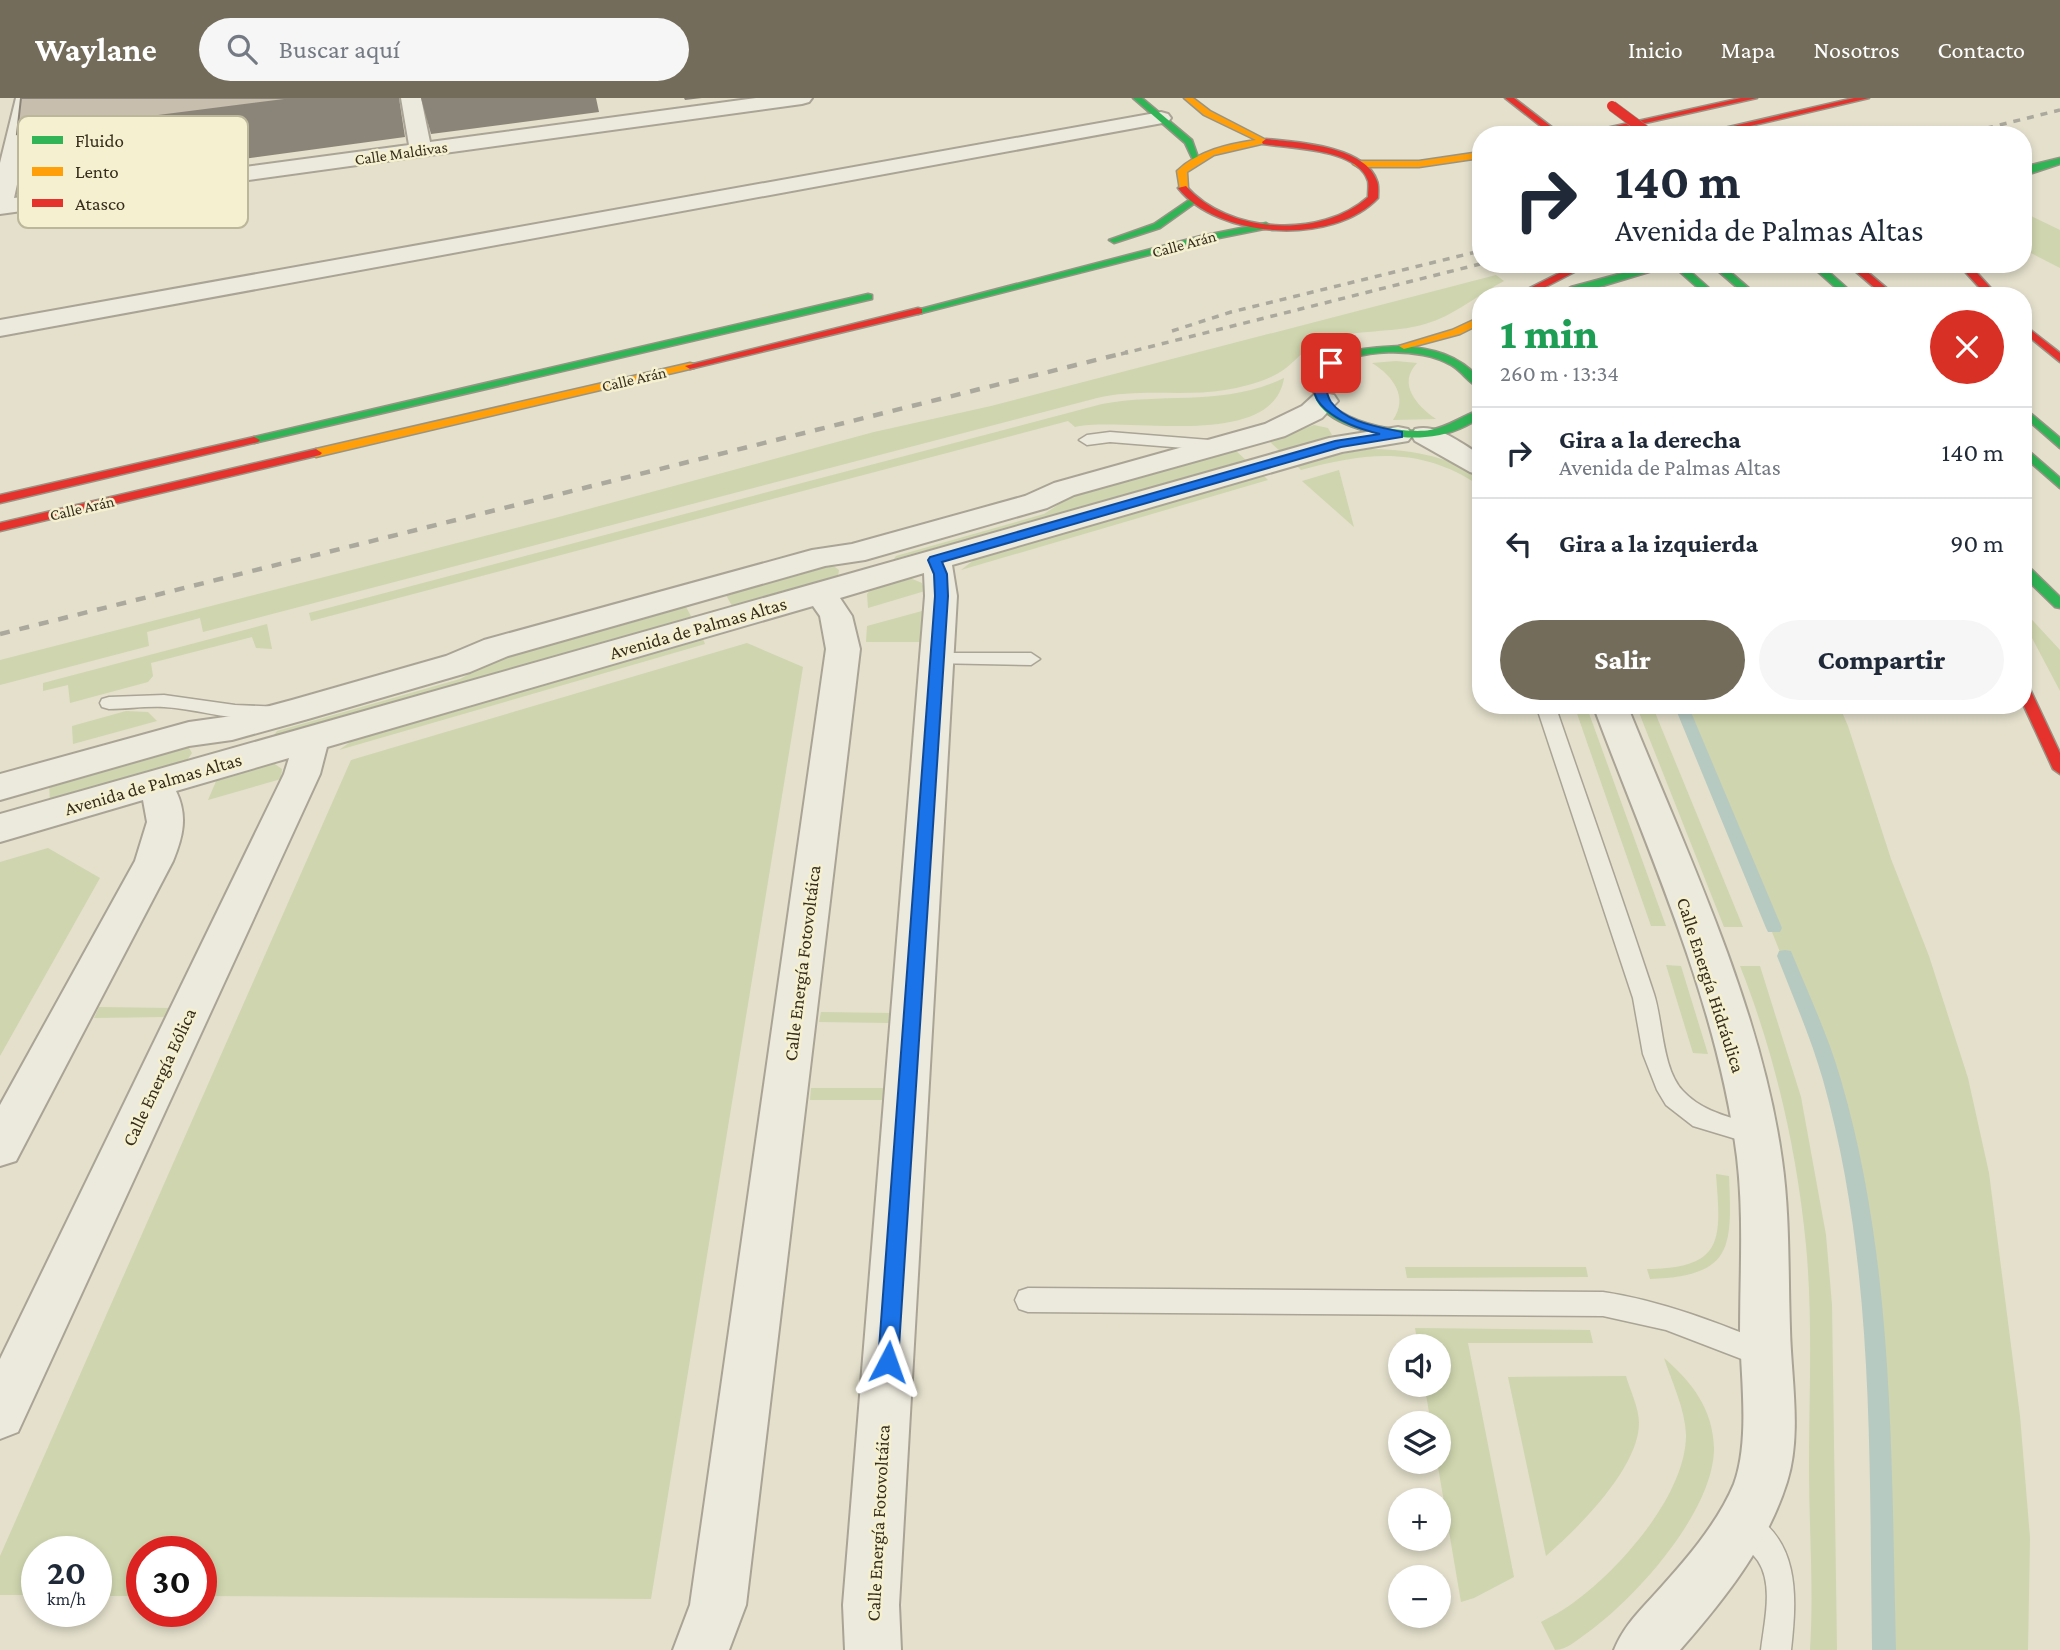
<!DOCTYPE html>
<html lang="es">
<meta charset="utf-8">
<style>
body{margin:0;font-family:"Crimson Pro",serif;background:#f6f6f7;color:#1f2937;height:100vh;display:flex;flex-direction:column;font-size:26px;white-space:nowrap}
*{box-sizing:border-box;margin:0}
p{font-size:23px;color:#747a83}
.icon{flex:none;width:38px;height:38px;fill:none;stroke:currentColor;stroke-width:2;stroke-linecap:round;stroke-linejoin:round}
.map{position:relative;flex:1;overflow:hidden}
.details{position:absolute;left:1472px;top:189px;width:560px;height:427px;display:flex;flex-direction:column;background:#fff;border-radius:28px;box-shadow:0 4px 10px #0003}
.details>*{flex:none}
.hud{position:absolute;left:1472px;top:28px;width:560px;height:147px;border-radius:28px;box-shadow:0 4px 10px #0003;background:#fff;color:#1f2937;overflow:hidden}
.fabs{position:absolute;left:1388px;top:1236px;display:grid;gap:14px}
.fabs a{display:grid;place-items:center;width:63px;height:63px;border-radius:50%;background:#fff;box-shadow:0 4px 10px #0003;font-size:35px}
.speed{position:absolute;left:21px;top:1438px;display:flex;gap:14px;font-size:35px;font-weight:700;text-align:center}
.speed>*{display:grid;place-content:center;width:91px;height:91px;border-radius:50%;background:#fff;box-shadow:0 4px 10px #0003;line-height:1}
.speed small{font-size:18px;font-weight:400}
.speed .limit{border:10px solid #d22;background:#fff;color:#111}
.pin{position:absolute;display:grid;place-items:center;width:60px;height:60px;color:#fff;margin:-30px;border-radius:14px;box-shadow:0 4px 10px #0006}
.me{position:absolute;width:77px;margin:-38px;rotate:4deg;stroke-linejoin:round;filter:drop-shadow(0 0 5px #0008)}
.turn{display:flex;align-items:center;gap:24px;height:147px;padding:0 28px;font-size:32px}
.turn .icon{width:91px;height:91px;stroke-width:2.5}
.turn b{display:block;font-size:49px;line-height:60px}
.round{display:grid;place-items:center;flex:none;width:74px;height:74px;border-radius:37px;background:#f6f6f7}
.head{display:flex;align-items:center;justify-content:space-between;height:119px;padding:0 28px}
h1{font-size:42px;font-weight:800;line-height:52px;color:#1e9e55}
.button{display:flex;gap:14px;margin-top:auto;padding:14px 28px}
.button a{flex:1;height:80px;border-radius:42px;background:#746c5a;color:#fff;font-size:28px;font-weight:800;line-height:80px;text-align:center}
.button a+a{background:#f6f6f7;color:#1f2937}
ul{padding:0;list-style:none}
li{display:flex;align-items:center;gap:21px;height:91px;padding:0 28px;border-top:2px solid #e0e1e3}
li div{flex:1}
li b{display:block;font-size:26px}
li em{font-style:normal}
header{display:flex;align-items:center;gap:42px;box-sizing:border-box;height:98px;padding:0 35px;background:#746c5a;color:#fff}
header strong{font-size:33px}
nav{display:flex;gap:38px;margin-inline-start:auto;font-size:24px}
.search{width:490px;height:63px;background:#f6f6f7;display:flex;align-items:center;gap:18px;box-sizing:border-box;padding:0 24px;border-radius:38px;color:#747a83;font-size:26px}
.map>svg:first-child{display:block}
.green{fill:#cfd5ae}
.lines{fill:none;stroke-linecap:round;stroke-linejoin:round}
.stream{fill:#b7cac1;fill-rule:evenodd}
.lane-casing{stroke:#a9a495;stroke-width:3}
.street-casing{stroke:#a9a495;stroke-width:4}
.fast-casing{stroke:#989485;stroke-width:3}
.slow-casing{stroke:#989485;stroke-width:3}
.jam-casing{stroke:#989485;stroke-width:3}
.lane{fill:#ece9dd;fill-rule:evenodd}
.street{fill:#ece9dd;fill-rule:evenodd}
.fast{fill:#30b455;fill-rule:evenodd}
.slow{fill:#ff9f0a;fill-rule:evenodd}
.jam{fill:#e5322d;fill-rule:evenodd}
.rail-far1{stroke:#aba89d;stroke-width:3.5;stroke-dasharray:7 7;stroke-linecap:butt}
.rail{stroke:#aba89d;stroke-width:4.5;stroke-dasharray:10 10;stroke-linecap:butt}
.jam-bridge-casing{stroke:#8e897c;stroke-width:11;stroke-linecap:butt}
.jam-bridge{stroke:#e5322d;stroke-width:10}
.shaded-wall{fill:#8b8579}
.building{fill:#c7bead;stroke:#8b8579;stroke-width:2}
.route{fill:#1a73e8;stroke:#114b97;stroke-width:2}
.labels{text-anchor:middle;dominant-baseline:central;stroke-width:5;stroke-linejoin:round;paint-order:stroke}
.far-street-label{font-size:16px;fill:#372d1d;stroke:#f5f0d0}
.street-label{font-size:19px;fill:#372d1d;stroke:#f5f0d0}
.key{fill:#f5f0d0;stroke:#bcb69a;stroke-width:2}
.key-label{font-size:19px;fill:#372d1d}
</style>
<header>
<strong>Waylane</strong>
<div class="search"><svg class="icon" aria-label="search" viewBox="0 0 24 24"><circle cx="10" cy="10" r="6"/><path d="M15 15l6 6"/></svg>Buscar aquí</div>
<nav><a>Inicio</a><a>Mapa</a><a>Nosotros</a><a>Contacto</a></nav>
</header>
<div class="map">
<svg width="2060" height="1552" viewBox="0 0 2060 1552">
<rect width="100%" height="100%" fill="#e4e0cc"/>
<g class="green">
<polygon points="2023,114 2060,132 2060,170 2023,151"/>
<path d="M1496 177 1504 183C1477 197 1454 218 1425 226 1392 236 1356 230 1324 243 1304 250 1300 259 1286 270 1271 282 1244 289 1225 292 1183 299 1139 290 1097 300L203 534 200 520 147 534 149 548 0 587V562L555 420 874 334 991 308Z"/>
<path d="M1396 263 1417 265C1397 286 1417 308 1436 321L1393 322C1409 299 1393 278 1372 265Z"/>
<path d="M1284 280C1273 353 1124 318 1075 329L1068 323 311 523 309 515 1102 306C1166 294 1223 309 1284 280Z"/>
<polygon points="1314,327 1328,330 1332,337 1281,354 1269,343"/>
<path d="M1366 351C1408 351 1444 357 1480 378V388C1421 348 1367 354 1301 372L1295 366Z"/>
<polygon points="1235,352 1248,364 894,461 896,458 1044,416 1073,397"/>
<polygon points="1339,372 1354,429 1302,383"/>
<polygon points="1262,376 1268,382 961,472 979,458"/>
<polygon points="823,468 835,469 839,472 838,478 733,510 725,495"/>
<polygon points="910,480 922,485 925,493 868,510 867,496 872,490"/>
<polygon points="685,507 693,522 275,640 273,638 277,633 460,581 502,558"/>
<polygon points="2023,512 2060,552 2060,593 2023,523"/>
<polygon points="922,513 920,544 866,544 867,528"/>
<polygon points="267,526 272,551 256,550 252,539 151,565 153,578 148,584 70,605 68,587 43,593 43,585"/>
<polygon points="702,538 705,546 339,652 356,640"/>
<polygon points="747,545 803,569 651,1501 201,1498 201,1454 142,1454 142,1498 96,1498 96,1454 37,1454 37,1497 0,1497 0,1458 351,662"/>
<polygon points="1574,607 1586,607 1666,828 1651,828"/>
<polygon points="1636,607 1652,607 1743,829 1724,829"/>
<path d="M1684 607H1839L1848 628 1891 761 1929 858 1968 980 1989 1075 2020 1318 2030 1440 2028 1552H1893C1890 1444 1889 1336 1880 1229 1876 1190 1874 1151 1867 1113 1851 1024 1821 938 1788 855L1780 854 1770 829H1778Z"/>
<polygon points="126,613 148,614 157,623 73,646 72,628"/>
<polygon points="183,649 189,650 192,655 185,665 50,705 49,685"/>
<polygon points="272,664 282,671 281,681 208,702 217,681"/>
<polygon points="48,750 100,780 0,958 0,764"/>
<polygon points="1666,867 1681,868 1708,956 1693,955"/>
<path d="M1740 868H1760L1801 999 1826 1137 1832 1207 1837 1552H1810C1814 1492 1809 1431 1809 1371 1809 1297 1813 1221 1806 1147 1797 1053 1775 956 1740 868Z"/>
<polygon points="99,909 170,910 165,919 94,920"/>
<polygon points="821,914 890,915 889,925 819,924"/>
<polygon points="811,990 884,990 883,1002 810,1002"/>
<path d="M1716 1076 1729 1078C1732 1150 1733 1178 1650 1181L1647 1171C1725 1170 1721 1141 1716 1076Z"/>
<polygon points="1405,1169 1586,1169 1588,1179 1407,1180"/>
<polygon points="1415,1230 1590,1232 1593,1245 1468,1245 1514,1479 1474,1500 1461,1504 1437,1363 1438,1325 1431,1325 1424,1286 1438,1286 1438,1248 1418,1248"/>
<path d="M1664 1260C1692 1284 1713 1311 1714 1350 1714 1413 1636 1500 1587 1535 1578 1541 1567 1552 1555 1552L1541 1524C1552 1518 1564 1512 1573 1505 1619 1472 1687 1396 1686 1336 1685 1311 1672 1284 1664 1260Z"/>
<path d="M1626 1278C1630 1292 1639 1310 1639 1325 1639 1370 1578 1430 1546 1458L1508 1279Z"/>
</g>
<g class="lines">
<g class="stream">
<polygon points="1674,607 1688,607 1782,830 1780,834 1768,834 1766,830"/>
<path d="M1785 852 1791 853 1793 858C1810 899 1829 940 1841 982 1895 1167 1891 1362 1896 1552H1872C1869 1362 1875 1167 1823 982 1811 940 1793 899 1777 858L1779 853Z"/>
</g>
<g class="lane-casing">
<g id="lane">
<polygon points="1110,334 1222,343 1230,348 1222,353 1110,344 1087,347 1079,342 1087,337"/>
<polygon points="937,555 1031,555 1040,561 1031,567 931,565 928,561 931,557"/>
<path d="M164 597 235 607 283 609 285 613 283 617C244 628 202 611 164 609 146 608 127 611 109 611L102 609 100 605 102 601 109 599Z"/>
<path d="M1536 607H1555C1588 703 1622 799 1654 896 1663 924 1662 971 1683 993 1704 1016 1736 1020 1765 1030L1768 1037 1765 1044 1756 1047 1693 1028 1666 1007 1657 992 1643 956 1633 900Z"/>
<path d="M1028 1190 1603 1194C1663 1203 1718 1225 1775 1248L1779 1257 1775 1266 1765 1270 1666 1232 1603 1218 1028 1214 1019 1211 1015 1202 1019 1193Z"/>
<path d="M1740 1410C1801 1436 1797 1498 1791 1552H1761C1764 1525 1774 1487 1758 1463 1748 1449 1732 1441 1725 1425L1730 1415Z"/>
</g>
</g>
<g class="street-casing">
<g id="street">
<polygon points="16,0 36,0 14,100 409,47 401,0 421,0 430,44 756,0 812,0 809,4 802,6 0,116 0,65"/>
<polygon points="1161,14 1168,16 1171,20 1168,24 0,238 0,222"/>
<polygon points="1324,295 1334,297 1338,303 1322,320 1285,338 1074,397 1047,410 865,462 825,468 508,558 470,574 308,621 232,642 189,648 0,702 0,676 189,624 232,618 292,602 446,558 484,542 812,452 852,446 1025,398 1054,385 1265,326 1302,308 1314,297"/>
<path d="M1398 329 1408 331 1412 336 1415 331C1438 325 1461 346 1480 356V377L1470 374 1415 343 1412 338 1408 343 1342 354 952 467 957 498 899 1507 901 1552H845L843 1507 925 498 924 475 840 500 852 518 860 551 746 1507 729 1552H673L690 1507 826 551 820 518 813 508 327 649 320 676 18 1334 0 1341V1261L284 676 289 660 176 693C188 718 183 738 173 763L16 1063 0 1068V1007L135 763 147 724 143 702 0 744V716L1329 340Z"/>
<path d="M1593 607H1627C1685 751 1761 908 1782 1062 1790 1118 1788 1175 1790 1231 1791 1280 1802 1336 1787 1384 1767 1448 1724 1502 1680 1552H1614C1624 1528 1637 1516 1654 1497 1683 1465 1717 1427 1734 1386 1750 1343 1741 1279 1740 1234 1740 1176 1744 1117 1737 1059 1717 903 1648 754 1593 607Z"/>
</g>
</g>
<g class="fast-casing">
<g id="fast">
<polygon points="1133,0 1142,0 1192,42 1199,62 1193,62 1185,45"/>
<polygon points="2060,60 2060,66 2023,78 2023,69"/>
<polygon points="1192,100 1197,103 1195,105 1160,130 1114,145 1109,142 1154,126"/>
<polygon points="1266,125 1271,128 1269,130 1204,143 918,216 913,213 1201,138"/>
<polygon points="1656,166 1682,166 1718,198 1707,198 1672,167 1569,198 1555,198 1571,189"/>
<polygon points="1710,166 1721,166 1758,198 1747,198"/>
<polygon points="1809,166 1820,166 1856,198 1845,198"/>
<polygon points="868,196 872,197 872,201 254,345 248,342 254,339"/>
<path d="M1401 248C1432 250 1459 257 1480 281V290C1470 287 1462 273 1451 267 1421 249 1355 249 1327 273 1302 321 1401 337 1430 332 1449 329 1463 317 1480 312V320C1464 330 1445 338 1425 339 1396 342 1339 332 1320 308 1314 300 1312 293 1313 283 1316 251 1378 249 1401 248Z"/>
<polygon points="2023,309 2060,340 2060,350 2023,318"/>
<polygon points="2023,348 2060,380 2060,390 2023,358"/>
<polygon points="2023,467 2028,468 2060,499 2060,510 2055,509 2023,478"/>
</g>
</g>
<g class="slow-casing">
<g id="slow">
<path d="M1184 0H1193L1210 13 1270 44 1214 57 1187 74 1188 90 1180 92 1177 73C1198 53 1228 46 1256 42L1204 17Z"/>
<polygon points="1480,54 1480,60 1419,69 1358,69 1353,66 1358,63 1419,63"/>
<polygon points="1480,219 1480,226 1460,236 1404,251 1399,248 1452,232"/>
<polygon points="690,265 694,266 694,270 316,359 310,355 316,351"/>
</g>
</g>
<g class="jam-casing">
<g id="jam">
<polygon points="1505,0 1514,0 1562,37 1552,37"/>
<polygon points="1741,0 1757,0 1592,37 1575,37"/>
<polygon points="1854,0 1869,0 1720,35 1716,32"/>
<path d="M1266 41C1297 44 1366 48 1377 83 1379 88 1378 95 1378 100 1333 148 1218 141 1178 90L1186 88C1228 136 1321 141 1368 99 1368 94 1369 87 1368 83 1357 50 1291 51 1263 46L1262 44Z"/>
<polygon points="1577,166 1586,168 1528,198 1514,198"/>
<polygon points="1847,166 1858,166 1896,198 1884,198"/>
<polygon points="1958,166 1969,166 1998,198 1987,198"/>
<polygon points="918,210 922,211 922,215 690,271 685,268"/>
<polygon points="2023,226 2060,255 2060,264 2023,234"/>
<polygon points="254,339 260,342 258,344 0,405 0,397"/>
<polygon points="316,351 322,355 320,357 0,433 0,425"/>
<polygon points="2023,586 2030,591 2060,655 2060,676 2053,671 2023,606"/>
</g>
</g>
<use href="#lane" class="lane"/>
<use href="#street" class="street"/>
<use href="#fast" class="fast"/>
<use href="#slow" class="slow"/>
<use href="#jam" class="jam"/>
<g class="rail-far1">
<polyline points="1959,37 2060,12"/>
<polyline points="1172,233 1231,214 1480,153"/>
<polyline points="1121,256 1480,166"/>
</g>
<polyline class="rail" points="0,536 1128,254"/>
<g class="jam-bridge-casing">
<polyline id="jam-bridge" points="1612,8 1651,37"/>
</g>
<use href="#jam-bridge" class="jam-bridge"/>
</g>
<g class="shaded-wall">
<polygon points="300,0 399,0 405,39 43,88 17,36"/>
<polygon points="421,0 596,0 599,14 431,36"/>
<polygon points="684,0 702,0 685,2"/>
</g>
<polygon class="building" points="21,0 300,0 17,36"/>
<path class="route" d="M1327 263 1336 265 1324 283C1326 290 1327 298 1331 304 1346 325 1380 329 1402 334V339L1341 349 942 464 947 476 948 498 898 1264 895 1271 888 1274 881 1271 878 1264 935 498 934 476 928 462 930 459 1335 343 1380 336C1346 328 1287 303 1327 263Z"/>
<g class="labels">
<g class="far-street-label">
<text transform="translate(401 55) rotate(-8)">Calle Maldivas</text>
<text transform="translate(1184 146) rotate(-15)">Calle Arán</text>
<text transform="translate(634 281) rotate(-13)">Calle Arán</text>
<text transform="translate(82 410) rotate(-13)">Calle Arán</text>
</g>
<g class="street-label">
<text transform="translate(698 530) rotate(-16)">Avenida de Palmas Altas</text>
<text transform="translate(153 686) rotate(-16)">Avenida de Palmas Altas</text>
<text transform="translate(802 865) rotate(-83)">Calle Energía Fotovoltáica</text>
<text transform="translate(1711 887) rotate(72)">Calle Energía Hidráulica</text>
<text transform="translate(159 979) rotate(-65)">Calle Energía Eólica</text>
<text transform="translate(878 1425) rotate(-87)">Calle Energía Fotovoltáica</text>
</g>
</g>
<rect x="18" y="18" width="230" height="112" rx="10" class="key"/>
<rect x="32" y="38" width="31" height="8" fill="#30b455"/>
<rect x="32" y="69" width="31" height="9" fill="#ff9f0a"/>
<rect x="32" y="101" width="31" height="8" fill="#e5322d"/>
<g class="key-label">
<text x="75" y="49">Fluido</text>
<text x="75" y="80">Lento</text>
<text x="75" y="112">Atasco</text>
</g>
</svg>
<div class="fabs">
<a><svg class="icon" aria-label="sound" viewBox="0 0 24 24"><path d="M4 9h4l5-4v14l-5-4H4zM17 9q2 3 0 6"/></svg></a>
<a><svg class="icon" aria-label="layers" viewBox="0 0 24 24"><path d="M12 4l9 5-9 5-9-5zM3 14l9 5 9-5"/></svg></a>
<a>+</a>
<a>−</a>
</div>
<div class="speed"><div>20<small>km/h</small></div><div class="limit">30</div></div>
<div class="pin" style="left:1331px;top:265px;background:#d93025"><svg class="icon" aria-label="arrive" viewBox="0 0 24 24"><path d="M6 21V4h12l-3 4 3 4H6"/></svg></div>
<svg class="me" style="left:888px;top:1264px" viewBox="-20 -20 40 40"><path d="M0-17L14 15 0 8-14 15z" fill="#1a73e8" stroke="#fff" stroke-width="4"/></svg>
<div class="hud">
<div class="turn"><svg class="icon" aria-label="right" viewBox="0 0 24 24"><path d="M7 20v-9h11M14 6l5 5-5 5"/></svg><div><b>140 m</b>Avenida de Palmas Altas</div></div>
</div>
<section class="details">
<div class="head"><div><h1>1 min</h1><p>260 m · 13:34</p></div><a class="round" style="background:#d93025;color:#fff"><svg class="icon" aria-label="close" viewBox="0 0 24 24"><path d="M6 6l12 12M18 6L6 18"/></svg></a></div>
<ul>
<li><svg class="icon" aria-label="right" viewBox="0 0 24 24"><path d="M7 20v-9h11M14 6l5 5-5 5"/></svg><div><b>Gira a la derecha</b><p>Avenida de Palmas Altas</p></div><em>140 m</em></li>
<li><svg class="icon" aria-label="left" viewBox="0 0 24 24"><path d="M17 20v-9H6M10 6l-5 5 5 5"/></svg><div><b>Gira a la izquierda</b></div><em>90 m</em></li>
</ul>
<div class="button"><a>Salir</a><a>Compartir</a></div>
</section>
</div>
